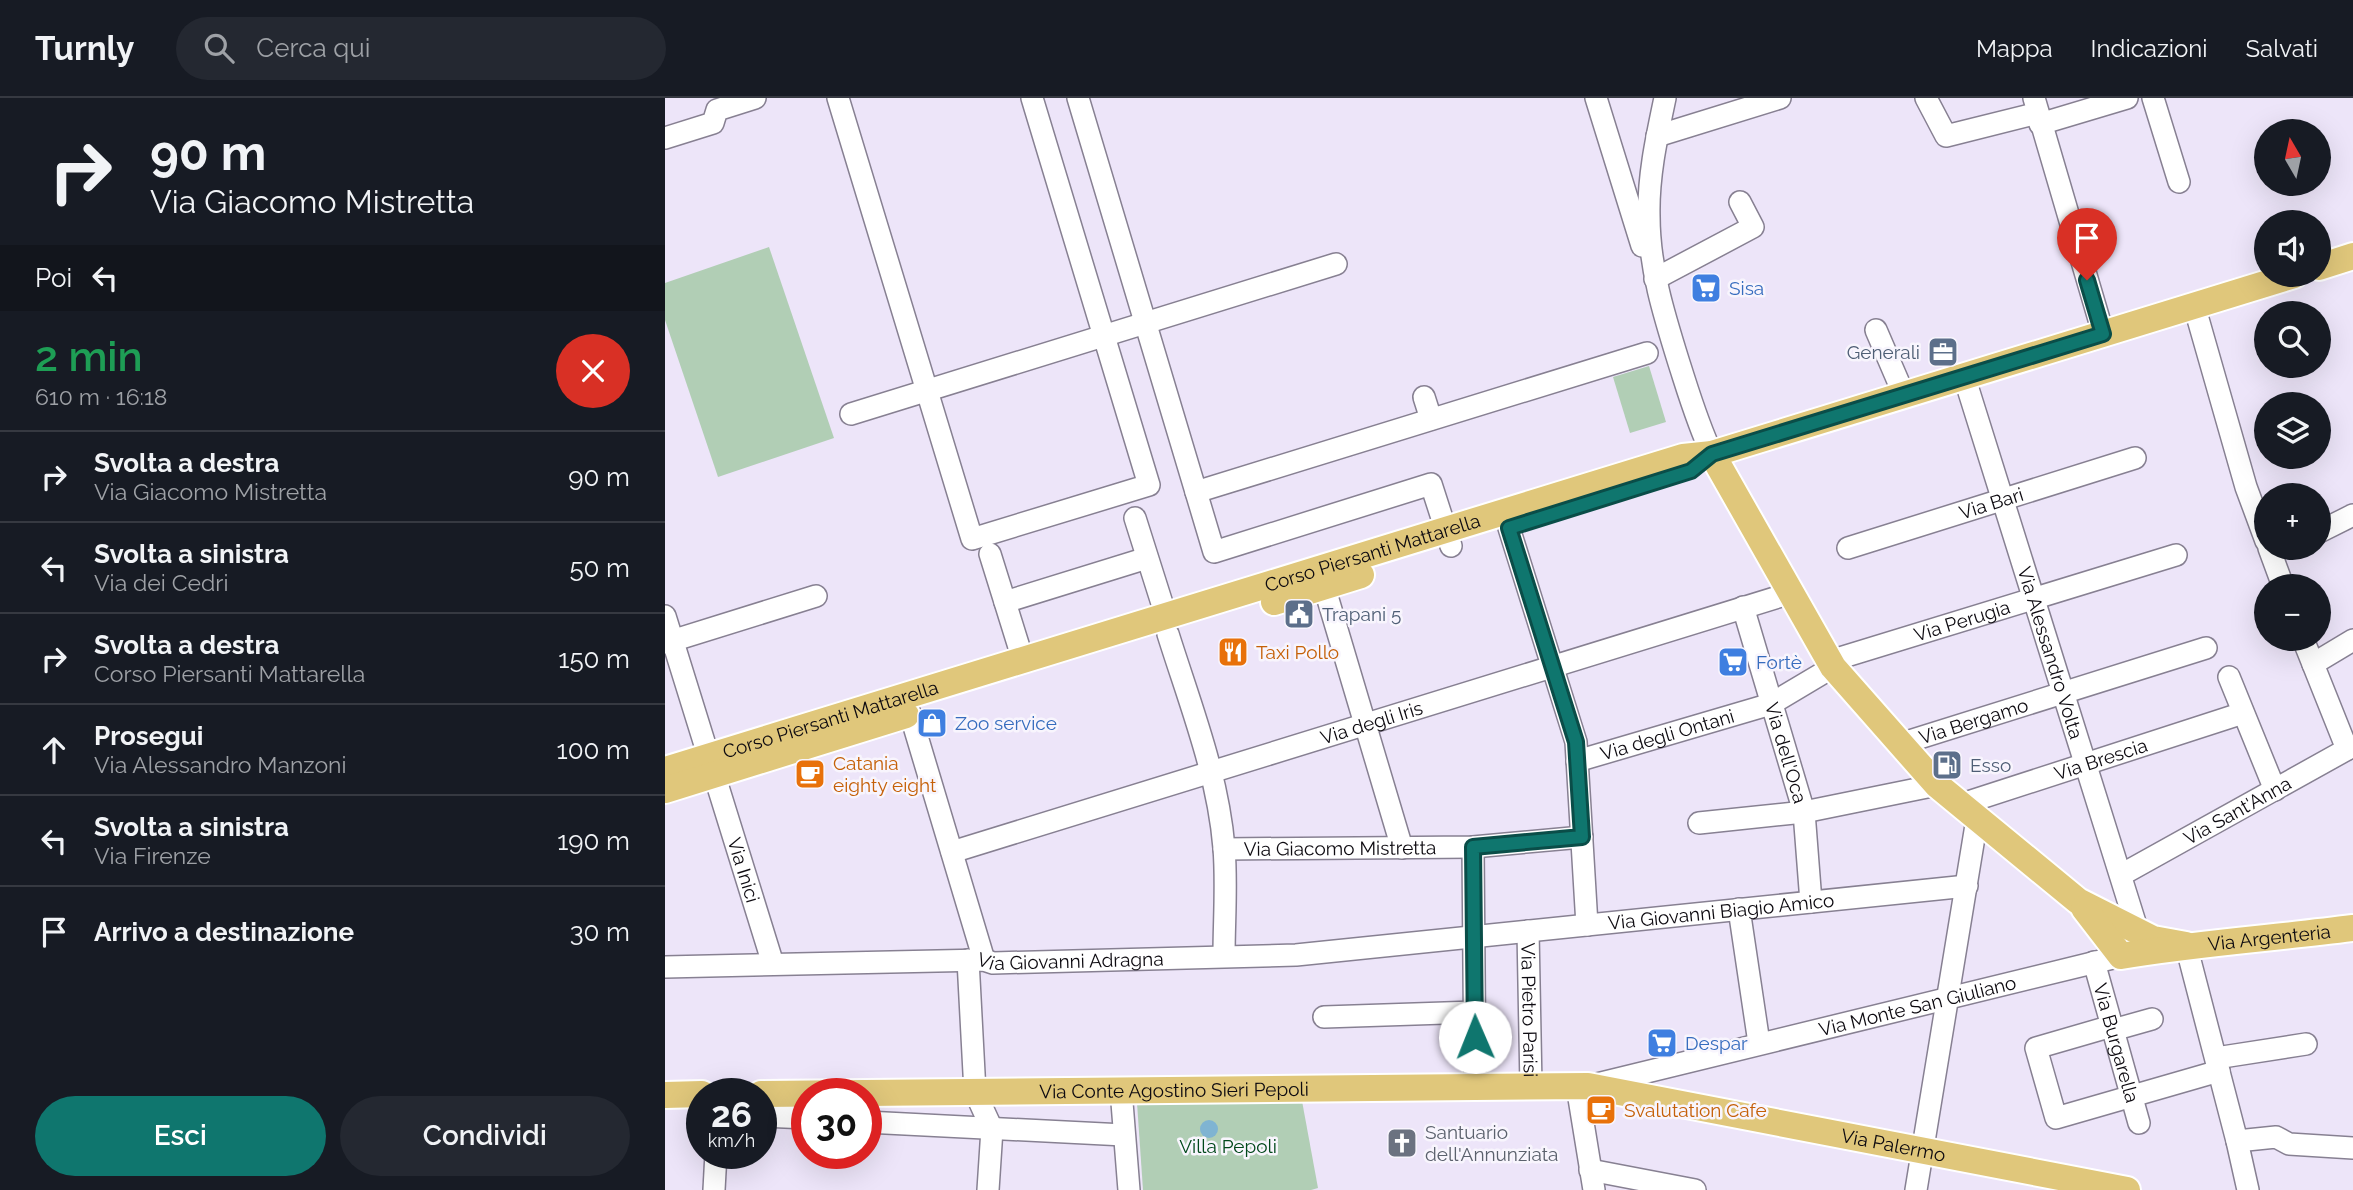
<!DOCTYPE html>
<html lang="it">
<meta charset="utf-8">
<style>
body{margin:0;font-family:Raleway,sans-serif;background:#242831;color:#f1f3f6;height:100vh;display:flex;flex-direction:column;font-size:26px;white-space:nowrap}
*{box-sizing:border-box;margin:0}
p{font-size:23px;color:#9ea1a6}
.icon{flex:none;width:38px;height:38px;fill:none;stroke:currentColor;stroke-width:2;stroke-linecap:round;stroke-linejoin:round}
.map{position:relative;flex:1;overflow:hidden}
.panel{display:flex;flex-direction:column;background:#171b24;width:665px}
.panel>*{flex:none}
.banner{background:#171b24;color:#f1f3f6;overflow:hidden}
.needle{width:46px;rotate:351deg}
.fabs{position:absolute;left:1589px;top:21px;display:grid;gap:14px}
.fabs a{display:grid;place-items:center;width:77px;height:77px;border-radius:50%;background:#171b24;box-shadow:0 7px 28px #0002;font-size:35px}
.speed{position:absolute;left:21px;top:980px;display:flex;gap:14px;font-size:35px;font-weight:700;text-align:center}
.speed>*{display:grid;place-content:center;width:91px;height:91px;border-radius:50%;background:#171b24;box-shadow:0 7px 28px #0002;line-height:1}
.speed small{font-size:18px;font-weight:400}
.speed .limit{border:10px solid #d22;background:#fff;color:#111}
.pin{position:absolute;display:grid;place-items:center;width:60px;height:60px;color:#fff;margin:-72px -30px;border-radius:50% 50% 50% 0;rotate:-45deg;box-shadow:0 0 7px #0007}
.pin .icon{rotate:45deg}
.me{position:absolute;width:77px;margin:-38px;rotate:359deg;stroke-linejoin:round;filter:drop-shadow(0 0 5px #0008)}
.turn{display:flex;align-items:center;gap:24px;height:147px;padding:0 35px;font-size:32px}
.turn .icon{width:91px;height:91px;stroke-width:2.5}
.turn b{display:block;font-size:49px;line-height:60px}
.then{display:flex;align-items:center;height:66px;padding:0 35px;background:#0003;gap:14px;font-size:26px}
.round{display:grid;place-items:center;flex:none;width:74px;height:74px;border-radius:37px;background:#242831}
.headline{display:flex;align-items:center;justify-content:space-between;height:119px;padding:0 35px}
h1{font-size:42px;font-weight:600;line-height:52px;color:#1e9e55}
.cta{display:flex;gap:14px;margin-top:auto;padding:14px 35px}
.cta a{flex:1;height:80px;border-radius:42px;background:#0f766e;color:#fff;font-size:28px;font-weight:600;line-height:80px;text-align:center}
.cta a+a{background:#242831;color:#f1f3f6}
ul{padding:0;list-style:none}
li{display:flex;align-items:center;gap:21px;height:91px;padding:0 35px;border-top:2px solid #363941}
li div{flex:1}
li b{display:block;font-size:26px}
li em{font-style:normal}
header{display:flex;align-items:center;gap:42px;box-sizing:border-box;height:98px;padding:0 35px;background:#171b24;border-bottom:2px solid #363941}
header strong{font-size:33px}
nav{display:flex;gap:38px;margin-inline-start:auto;font-size:24px}
.search{width:490px;height:63px;background:#242831;display:flex;align-items:center;gap:18px;box-sizing:border-box;padding:0 24px;border-radius:38px;color:#9ea1a6;font-size:26px}
main{display:flex;flex:1;min-height:0}
.map>svg:first-child{display:block}
.green{fill:#b1ceb5}
.water{fill:#7fb4d2}
.lines{fill:none;stroke-linecap:round;stroke-linejoin:round}
.minor-casing{stroke:#878092;stroke-width:24}
.major-casing{stroke:#fff;stroke-width:30}
.minor{stroke:#fff;stroke-width:21}
.major{stroke:#e0c77b;stroke-width:26}
.route-casing{stroke:#0a4d48;stroke-width:18}
.route{stroke:#0f766e;stroke-width:12}
.labels{text-anchor:middle;dominant-baseline:central;stroke-width:5;stroke-linejoin:round;paint-order:stroke}
.shop-label{font-size:19px;fill:#366cbe;stroke:#f8f5fd;text-anchor:start}
.service-label{font-size:19px;fill:#4e5e75;stroke:#f8f5fd;text-anchor:start}
.street-label{font-size:19px;fill:#0d0a10;stroke:#f8f5fd}
.food-label{font-size:19px;fill:#c56008;stroke:#f8f5fd;text-anchor:start}
.worship-label{font-size:19px;fill:#5b616d;stroke:#f8f5fd;text-anchor:start}
.park-label{font-size:19px;fill:#00481a;stroke:#f8f5fd}
</style>
<header>
<strong>Turnly</strong>
<div class="search"><svg class="icon" aria-label="search" viewBox="0 0 24 24"><circle cx="10" cy="10" r="6"/><path d="M15 15l6 6"/></svg>Cerca qui</div>
<nav><a>Mappa</a><a>Indicazioni</a><a>Salvati</a></nav>
</header>
<main>
<section class="panel">
<div class="banner">
<div class="turn"><svg class="icon" aria-label="right" viewBox="0 0 24 24"><path d="M7 20v-9h11M14 6l5 5-5 5"/></svg><div><b>90 m</b>Via Giacomo Mistretta</div></div>
<div class="then">Poi<svg class="icon" aria-label="left" viewBox="0 0 24 24"><path d="M17 20v-9H6M10 6l-5 5 5 5"/></svg></div>
</div>
<div class="headline"><div><h1>2 min</h1><p>610 m · 16:18</p></div><a class="round" style="background:#d93025;color:#fff"><svg class="icon" aria-label="close" viewBox="0 0 24 24"><path d="M6 6l12 12M18 6L6 18"/></svg></a></div>
<ul>
<li><svg class="icon" aria-label="right" viewBox="0 0 24 24"><path d="M7 20v-9h11M14 6l5 5-5 5"/></svg><div><b>Svolta a destra</b><p>Via Giacomo Mistretta</p></div><em>90 m</em></li>
<li><svg class="icon" aria-label="left" viewBox="0 0 24 24"><path d="M17 20v-9H6M10 6l-5 5 5 5"/></svg><div><b>Svolta a sinistra</b><p>Via dei Cedri</p></div><em>50 m</em></li>
<li><svg class="icon" aria-label="right" viewBox="0 0 24 24"><path d="M7 20v-9h11M14 6l5 5-5 5"/></svg><div><b>Svolta a destra</b><p>Corso Piersanti Mattarella</p></div><em>150 m</em></li>
<li><svg class="icon" aria-label="ahead" viewBox="0 0 24 24"><path d="M12 20V5M6 11l6-6 6 6"/></svg><div><b>Prosegui</b><p>Via Alessandro Manzoni</p></div><em>100 m</em></li>
<li><svg class="icon" aria-label="left" viewBox="0 0 24 24"><path d="M17 20v-9H6M10 6l-5 5 5 5"/></svg><div><b>Svolta a sinistra</b><p>Via Firenze</p></div><em>190 m</em></li>
<li><svg class="icon" aria-label="arrive" viewBox="0 0 24 24"><path d="M6 21V4h12l-3 4 3 4H6"/></svg><div><b>Arrivo a destinazione</b></div><em>30 m</em></li>
</ul>
<div class="cta"><a>Esci</a><a>Condividi</a></div>
</section>
<div class="map">
<svg width="1688" height="1092" viewBox="0 0 1688 1092">
<rect width="100%" height="100%" fill="#ede5f9"/>
<g class="green">
<polygon points="104,149 169,340 53,379 0,222 0,185"/>
<polygon points="984,268 1001,324 965,335 948,279"/>
<polygon points="637,1003 653,1090 646,1092 478,1092 472,1005"/>
</g>
<circle class="water" cx="544" cy="1031" r="9"/>
<g class="lines">
<g class="minor-casing">
<g id="minor">
<polyline points="173,0 307,441 484,387 367,0"/>
<polyline points="413,0 549,454 766,386 786,448"/>
<polyline points="931,0 977,148"/>
<path d="M1000 0C992 38 983 78 984 118 984 169 999 217 1014 265 1024 296 1033 327 1047 356"/>
<polyline points="1261,0 1281,38 1373,15"/>
<polyline points="1369,0 1438,235"/>
<polyline points="1488,0 1514,84"/>
<polyline points="1375,26 1462,0"/>
<polyline points="992,38 1115,0"/>
<polyline points="0,40 48,25 52,12 90,0"/>
<polyline points="990,181 1088,129 1075,104"/>
<polyline points="1529,207 1581,389 1601,443"/>
<polyline points="1211,232 1239,297"/>
<path id="s1" d="M1299 278 1473 834"/>
<polyline points="759,299 766,321"/>
<polyline points="186,316 671,166"/>
<polyline points="531,394 982,255"/>
<polyline points="470,420 501,518"/>
<polyline points="844,430 911,644 922,827"/>
<polyline points="1654,434 1688,417"/>
<path id="s2" d="M1183 450 1470 360"/>
<polyline points="1604,450 1618,488"/>
<polyline points="325,456 358,562"/>
<polyline points="659,488 737,750"/>
<polyline points="340,504 482,460"/>
<path id="s3" d="M1078 509 1139 714 1146 804"/>
<path id="s4" d="M0 518 108 866"/>
<path d="M503 536C525 606 553 676 559 750 562 786 559 823 559 858"/>
<polyline points="1638,541 1682,651"/>
<polyline points="0,545 151,498"/>
<path id="s5" d="M1165 563 1511 457"/>
<polyline points="1648,566 1688,542"/>
<polyline points="1564,579 1610,692"/>
<polyline points="245,615 319,862"/>
<path id="s6" d="M1235 646 1541 550"/>
<path id="s7" d="M912 663 1106 606 1168 569"/>
<path id="s8" d="M1294 707 1578 615"/>
<polyline points="1034,725 1139,714 1272,687"/>
<polyline points="808,749 810,989"/>
<path id="s9" d="M559 751 808 749 917 739"/>
<path id="s10" d="M287 754 1126 495"/>
<path id="s11" d="M1456 777 1688 648"/>
<polyline points="1074,811 1094,945"/>
<path id="s12" d="M863 833 866 989"/>
<polyline points="1521,847 1572,1043 1583,1092"/>
<polyline points="303,862 310,994 327,1031 323,1092"/>
<path id="s13" d="M1429 864 1474 1025"/>
<path id="s14" d="M0 869 319 862 328 865 631 857 1302 788"/>
<polyline points="659,919 810,914"/>
<polyline points="1447,928 1371,950 1391,1020 1554,973"/>
<polyline points="1448,932 1487,921"/>
<polyline points="1551,960 1641,946"/>
<polyline points="912,988 929,1092"/>
<path id="s15" d="M924 988 1456 858"/>
<polyline points="456,992 464,1092"/>
<polyline points="96,1018 142,1020"/>
<polyline points="201,1024 459,1037"/>
<polyline points="1572,1043 1611,1039 1624,1046 1688,1050"/>
<polyline points="925,1072 1030,1092"/>
<polyline points="49,1092 51,1055"/>
<polyline points="1251,1092 1312,721"/>
</g>
</g>
<g class="major-casing">
<g id="major">
<polyline points="1654,169 1688,158"/>
<polyline points="1047,356 1168,569 1272,687 1413,803 1488,841 1521,847"/>
<polyline points="609,504 696,477"/>
<path id="s16" d="M0 672 1018 359 1047 356 1629 177"/>
<polyline points="0,692 241,617"/>
<path id="s17" d="M1419 810 1456 858C1533 845 1611 840 1688 830"/>
<path id="s18" d="M96 996 923 988 1462 1092"/>
<polyline points="0,997 37,996"/>
</g>
</g>
<use href="#minor" class="minor"/>
<use href="#major" class="major"/>
</g>
<g class="lines">
<g class="route-casing">
<polyline id="route" points="810,939 808,749 917,739 911,644 844,430 1026,373 1047,356 1438,236 1422,182"/>
</g>
<use href="#route" class="route"/>
</g>
<defs>
<g id="supermarket-square" transform="scale(1.575)"><rect x="-9" y="-9" width="18" height="18" rx="4" fill="#3f7fe0" stroke="#f8f5fd"/><path d="M-6-5.5h2.5l.6 2H6L4.5 2H-2.5L-4.4-4H-6ZM-1.5 3.2a1.3 1.3 0 1 0 .1 0ZM3 3.2a1.3 1.3 0 1 0 .1 0Z" fill="#fff"/></g>
<g id="office-square" transform="scale(1.575)"><rect x="-9" y="-9" width="18" height="18" rx="4" fill="#5c6f8a" stroke="#f8f5fd"/><path d="M-6-3h4V-5.5h4V-3h4V5H-6ZM-1-4.5V-3h2v-1.5ZM-6 0V1H6V0Z" fill="#fff"/></g>
<g id="civic-square" transform="scale(1.575)"><rect x="-9" y="-9" width="18" height="18" rx="4" fill="#5c6f8a" stroke="#f8f5fd"/><path d="M-.6-6.5H3V-4.5H.6V-3L4-1V1h2V6H-6V1h2V-1L-.6-3ZM-1.2 2.5V6h2.4V2.5Z" fill="#fff"/></g>
<g id="restaurant-square" transform="scale(1.575)"><rect x="-9" y="-9" width="18" height="18" rx="4" fill="#e8710a" stroke="#f8f5fd"/><path d="M-5-6h1v4h1v-4h1v4h1v-4h1v5L-1.5 .5V6h-2V.5L-5-1ZM5-6V6H3V1.5H1.5Q1.5-4 5-6Z" fill="#fff"/></g>
<g id="shop-square" transform="scale(1.575)"><rect x="-9" y="-9" width="18" height="18" rx="4" fill="#3f7fe0" stroke="#f8f5fd"/><path d="M-5-2.5h2.3a2.7 3.5 0 0 1 5.4 0H5L5.5 6h-11ZM-1.5-2.5h3a1.5 2.3 0 0 0-3 0Z" fill="#fff"/></g>
<g id="fuel-square" transform="scale(1.575)"><rect x="-9" y="-9" width="18" height="18" rx="4" fill="#5c6f8a" stroke="#f8f5fd"/><path d="M-5.5-6h7V0h2V4h1.3V-2.5L3-4.5l.8-.8L6-3V5H2.5V1h-1V6h-7ZM-4.2-4.7v3.2H.2V-4.7Z" fill="#fff"/></g>
<g id="cafe-square" transform="scale(1.575)"><rect x="-9" y="-9" width="18" height="18" rx="4" fill="#e8710a" stroke="#f8f5fd"/><path d="M-5.5-4.5H6V0H3Q3 3.5 0 3.5H-2.5Q-5.5 3.5-5.5 0ZM3-3.2v2h1.7v-2ZM-6 4.5H4V6H-6Z" fill="#fff"/></g>
<g id="church-square" transform="scale(1.575)"><rect x="-9" y="-9" width="18" height="18" rx="4" fill="#6b7280" stroke="#f8f5fd"/><path d="M-1.2-6h2.4v3.5h3.3v2.4h-3.3V6h-2.4V-.1h-3.3v-2.4h3.3Z" fill="#fff"/></g>
</defs>
<g fill-rule="evenodd">
<use href="#supermarket-square" x="1041" y="190"/>
<use href="#office-square" x="1278" y="254"/>
<use href="#civic-square" x="634" y="516"/>
<use href="#restaurant-square" x="568" y="554"/>
<use href="#supermarket-square" x="1068" y="564"/>
<use href="#shop-square" x="267" y="625"/>
<use href="#fuel-square" x="1282" y="667"/>
<use href="#cafe-square" x="145" y="676"/>
<use href="#supermarket-square" x="997" y="945"/>
<use href="#cafe-square" x="936" y="1012"/>
<use href="#church-square" x="737" y="1045"/>
</g>
<g class="labels">
<g class="shop-label">
<text x="1064" y="190">Sisa</text>
<text x="1091" y="564">Fortè</text>
<text x="290" y="625">Zoo service</text>
<text x="1020" y="945">Despar</text>
</g>
<g class="service-label">
<text x="1255" y="254" text-anchor="end">Generali</text>
<text x="657" y="516">Trapani 5</text>
<text x="1305" y="667">Esso</text>
</g>
<g class="street-label">
<text stroke="none"><textPath href="#s2" startOffset="150">Via Bari</textPath></text>
<text stroke="none"><textPath href="#s16" startOffset="740">Corso Piersanti Mattarella</textPath></text>
<text stroke="none"><textPath href="#s5" startOffset="138">Via Perugia</textPath></text>
<text stroke="none"><textPath href="#s1" startOffset="290">Via Alessandro Volta</textPath></text>
<text stroke="none"><textPath href="#s16" startOffset="173">Corso Piersanti Mattarella</textPath></text>
<text stroke="none"><textPath href="#s6" startOffset="77">Via Bergamo</textPath></text>
<text stroke="none"><textPath href="#s10" startOffset="439">Via degli Iris</textPath></text>
<text stroke="none"><textPath href="#s7" startOffset="94">Via degli Ontani</textPath></text>
<text stroke="none"><textPath href="#s3" startOffset="152">Via dell'Oca</textPath></text>
<text stroke="none"><textPath href="#s8" startOffset="149">Via Brescia</textPath></text>
<text stroke="none"><textPath href="#s11" startOffset="133">Via Sant'Anna</textPath></text>
<text stroke="none"><textPath href="#s9" startOffset="116">Via Giacomo Mistretta</textPath></text>
<text stroke="none"><textPath href="#s4" startOffset="266">Via Inici</textPath></text>
<text stroke="none"><textPath href="#s14" startOffset="1059">Via Giovanni Biagio Amico</textPath></text>
<text stroke="none"><textPath href="#s17" startOffset="210">Via Argenteria</textPath></text>
<text stroke="none"><textPath href="#s14" startOffset="406">Via Giovanni Adragna</textPath></text>
<text stroke="none"><textPath href="#s15" startOffset="338">Via Monte San Giuliano</textPath></text>
<text stroke="none"><textPath href="#s12" startOffset="79">Via Pietro Parisi</textPath></text>
<text stroke="none"><textPath href="#s13" startOffset="84">Via Burgarella</textPath></text>
<text stroke="none"><textPath href="#s18" startOffset="413">Via Conte Agostino Sieri Pepoli</textPath></text>
<text stroke="none"><textPath href="#s18" startOffset="1138">Via Palermo</textPath></text>
</g>
<g class="food-label">
<text x="591" y="554">Taxi Pollo</text>
<text x="168" y="665">Catania<tspan x="168" dy="22">eighty eight</tspan></text>
<text x="959" y="1012">Svalutation Cafe</text>
</g>
<g class="worship-label">
<text x="760" y="1034">Santuario<tspan x="760" dy="22">dell'Annunziata</tspan></text>
</g>
<g class="park-label">
<text x="563" y="1048">Villa Pepoli</text>
</g>
</g>
</svg>
<div class="fabs">
<a><svg class="needle" viewBox="-14 -14 28 28"><path d="M0-13l5 13h-10z" fill="#e53935"/><path d="M0 13l5-13h-10z" fill="#9ea1a6"/></svg></a>
<a><svg class="icon" aria-label="sound" viewBox="0 0 24 24"><path d="M4 9h4l5-4v14l-5-4H4zM17 9q2 3 0 6"/></svg></a>
<a><svg class="icon" aria-label="search" viewBox="0 0 24 24"><circle cx="10" cy="10" r="6"/><path d="M15 15l6 6"/></svg></a>
<a><svg class="icon" aria-label="layers" viewBox="0 0 24 24"><path d="M12 4l9 5-9 5-9-5zM3 14l9 5 9-5"/></svg></a>
<a>+</a>
<a>−</a>
</div>
<div class="speed"><div>26<small>km/h</small></div><div class="limit">30</div></div>
<div class="pin" style="left:1422px;top:182px;background:#d93025"><svg class="icon" aria-label="arrive" viewBox="0 0 24 24"><path d="M6 21V4h12l-3 4 3 4H6"/></svg></div>
<svg class="me" style="left:810px;top:939px" viewBox="-20 -20 40 40"><circle r="19" fill="#fff"/><path d="M0-13L10 11 0 6-10 11z" fill="#0f766e"/></svg>
</div>
</main>
